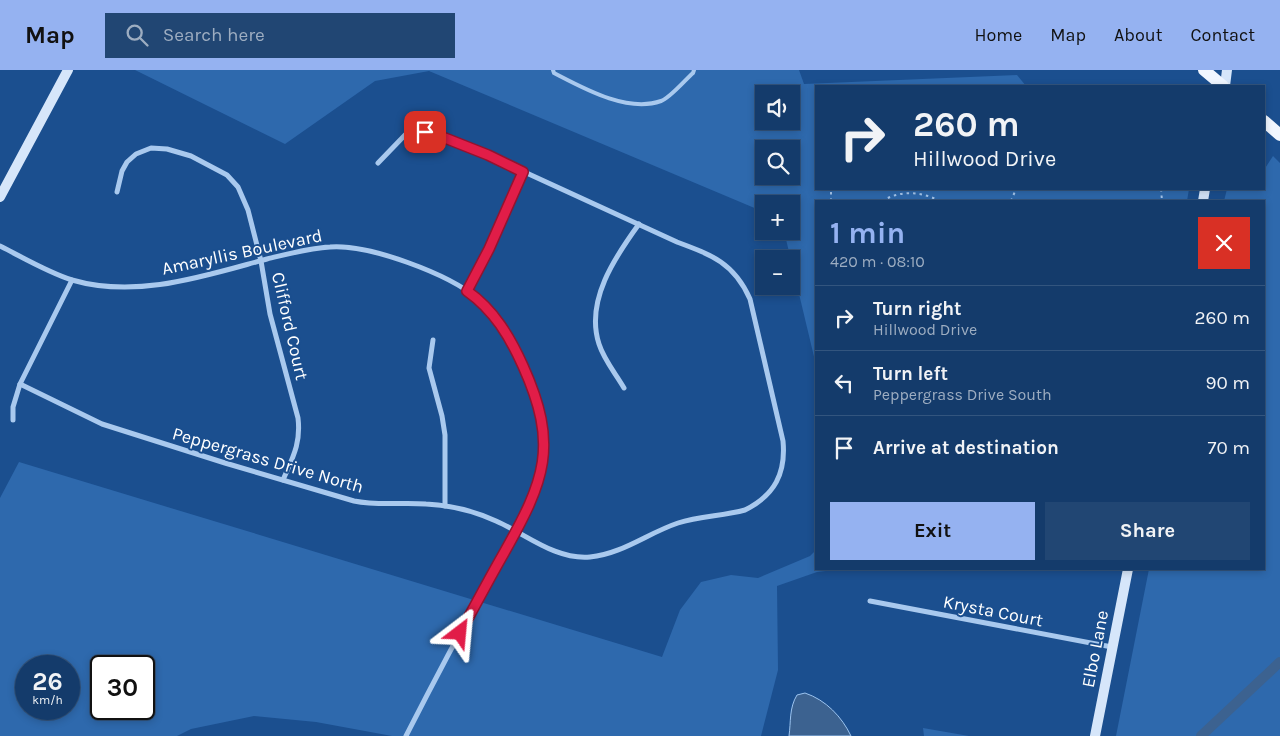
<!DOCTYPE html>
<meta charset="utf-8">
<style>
body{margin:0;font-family:Karla,sans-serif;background:#214673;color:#f1f3f6;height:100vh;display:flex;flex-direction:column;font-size:19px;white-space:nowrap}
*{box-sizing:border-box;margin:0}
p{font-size:16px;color:#9dadc1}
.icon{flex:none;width:28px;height:28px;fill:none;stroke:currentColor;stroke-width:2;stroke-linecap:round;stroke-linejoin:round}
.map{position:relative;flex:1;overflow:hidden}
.side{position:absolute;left:815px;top:130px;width:450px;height:370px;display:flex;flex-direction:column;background:#143b6b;border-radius:0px;box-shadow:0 2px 8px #0003,0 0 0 1px #33557e}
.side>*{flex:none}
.banner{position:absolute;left:815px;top:15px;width:450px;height:105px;border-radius:0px;box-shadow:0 2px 8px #0003,0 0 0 1px #33557e;background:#143b6b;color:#f1f3f6;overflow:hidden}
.tools{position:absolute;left:755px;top:15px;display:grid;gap:10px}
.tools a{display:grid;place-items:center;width:45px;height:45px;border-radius:0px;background:#143b6b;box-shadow:0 2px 8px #0003,0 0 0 1px #33557e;font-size:25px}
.speed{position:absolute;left:15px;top:585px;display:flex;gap:10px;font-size:25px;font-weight:700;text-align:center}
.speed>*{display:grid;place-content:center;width:65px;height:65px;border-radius:50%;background:#143b6b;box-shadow:0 2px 8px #0003,0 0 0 1px #33557e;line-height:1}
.speed small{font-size:12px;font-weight:400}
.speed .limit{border:2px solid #111;border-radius:8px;background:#fff;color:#111}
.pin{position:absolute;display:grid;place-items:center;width:42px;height:42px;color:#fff;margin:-21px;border-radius:10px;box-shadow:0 2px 8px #0006}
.me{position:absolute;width:55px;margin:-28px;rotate:29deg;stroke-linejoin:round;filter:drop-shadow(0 0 4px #0008)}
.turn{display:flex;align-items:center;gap:18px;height:105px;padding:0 15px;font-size:22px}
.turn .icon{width:65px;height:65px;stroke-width:2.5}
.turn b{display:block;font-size:35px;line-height:42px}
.round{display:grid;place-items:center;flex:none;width:52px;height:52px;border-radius:0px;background:#214673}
.headline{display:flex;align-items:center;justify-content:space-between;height:85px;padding:0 15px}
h1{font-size:30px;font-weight:700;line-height:38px;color:#95b2f1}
.primary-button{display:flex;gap:10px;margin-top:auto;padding:10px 15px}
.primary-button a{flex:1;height:58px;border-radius:0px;background:#95b2f1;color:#111;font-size:20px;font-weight:700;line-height:58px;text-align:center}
.primary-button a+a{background:#214673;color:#f1f3f6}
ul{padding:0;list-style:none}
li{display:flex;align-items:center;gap:15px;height:65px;padding:0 15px;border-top:1px solid #33557e}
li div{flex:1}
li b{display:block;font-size:19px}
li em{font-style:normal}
header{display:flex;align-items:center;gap:30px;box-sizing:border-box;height:70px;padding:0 25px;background:#95b2f1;color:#111}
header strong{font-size:24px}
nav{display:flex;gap:28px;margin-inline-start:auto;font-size:18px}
.search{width:350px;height:45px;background:#214673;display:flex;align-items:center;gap:12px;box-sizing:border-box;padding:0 18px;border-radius:0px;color:#9dadc1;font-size:19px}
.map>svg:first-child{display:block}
.green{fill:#2e69ad;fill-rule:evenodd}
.water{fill:#3c6290;stroke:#9cc4f0}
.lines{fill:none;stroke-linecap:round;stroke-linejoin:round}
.canal{stroke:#3c6290;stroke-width:10}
.path{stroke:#a9c9ee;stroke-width:2;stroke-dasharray:2.5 4;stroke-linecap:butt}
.lane{stroke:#a9c9ee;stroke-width:4}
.street{stroke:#a9c9ee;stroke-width:5}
.secondary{stroke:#d6e6fa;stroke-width:10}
.primary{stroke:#f0f6ff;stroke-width:12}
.route-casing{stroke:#92132f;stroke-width:12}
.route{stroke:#e11d48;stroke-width:9}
.labels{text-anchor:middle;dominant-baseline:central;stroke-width:4;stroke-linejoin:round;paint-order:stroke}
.street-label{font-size:18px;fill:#fff;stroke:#1b4f8f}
</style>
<header>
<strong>Map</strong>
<div class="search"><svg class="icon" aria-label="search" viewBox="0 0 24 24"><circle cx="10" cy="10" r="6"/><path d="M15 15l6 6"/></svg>Search here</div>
<nav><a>Home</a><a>Map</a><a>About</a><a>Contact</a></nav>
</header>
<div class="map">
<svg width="1280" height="666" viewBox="0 0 1280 666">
<rect width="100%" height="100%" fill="#1b4f8f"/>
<g class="green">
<path d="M135 0H799L804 14 1017 5 1026 16H816V119H1189L1187 131H816V295L784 161H791V134H764V142L429 1 375 11 285 74ZM764 24H791V51H764ZM764 79H791V106H764Z"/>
<polygon points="1273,86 1280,93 1280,666 1116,666 1149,499 1264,499 1264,131 1224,131 1227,119 1264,119 1264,100"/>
<path d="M19 392 662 587 680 540 701 512 731 505 758 508 810 486 816 480V499H843L817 502 777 516 778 600 761 666H392L316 652 254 646 191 659 177 666H0V428ZM26 596H69V639H26ZM101 596H144V639H101Z"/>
<polygon points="923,658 969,666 924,666"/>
</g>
<path class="water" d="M805 623C826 630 842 647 851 666H789C791 652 789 638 797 625Z"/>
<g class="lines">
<polyline class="canal" points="1201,666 1280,592"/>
<g class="path">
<polyline points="1161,119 1162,131"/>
<polyline points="831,131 831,119"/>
<path d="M882 131C901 120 920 121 940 131"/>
<polyline points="1011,131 1016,119"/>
</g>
<path class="lane" d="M553 0 554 3C583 18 627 43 661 31 670 28 685 10 693 3L694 0"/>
<g class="street">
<path d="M117 122 122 101 127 92 136 84 151 78 167 79 191 86 227 105 238 117 248 140 261 191 270 244 298 348C301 373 293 387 283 410"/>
<path d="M0 176C24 188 47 202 72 210 137 229 204 206 267 189 288 184 309 178 330 177 369 174 449 204 478 229 522 269 555 352 539 410 531 442 506 479 490 508 461 560 433 613 406 666"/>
<polyline points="467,221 489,179 523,102"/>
<polyline points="433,270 429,298 442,346 445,365 445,436"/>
<path d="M20 314 102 354 225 393 354 431C378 436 402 432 426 434 450 435 474 441 496 451 526 464 555 490 590 487 622 484 648 463 678 453 700 446 723 446 745 440 775 425 786 403 783 371L750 229C734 193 712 185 677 172L487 85 435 64 415 62 405 65 378 93"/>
<path d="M624 318C616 304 604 290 599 274 585 231 615 187 639 154"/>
<polyline points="13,350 13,337 20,314 72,210"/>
<polyline points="870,531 1112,577"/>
</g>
<g class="secondary">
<polyline points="1225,16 1227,0"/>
<polyline points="0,127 68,0"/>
<polyline points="1203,131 1205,119"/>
<polyline points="1095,666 1128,499"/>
</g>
<g class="primary">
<polyline points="1204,0 1223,16"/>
<polyline points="1264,51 1280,65"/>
</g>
</g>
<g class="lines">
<g class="route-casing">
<path id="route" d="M425 62 445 68 488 85 523 102 489 179 467 221C494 240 510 267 523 296 559 376 545 410 504 483 489 509 475 536 460 563"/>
</g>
<use href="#route" class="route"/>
</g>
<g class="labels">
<g class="street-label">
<text transform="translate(242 182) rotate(-12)">Amaryllis Boulevard</text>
<text transform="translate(290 256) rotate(77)">Clifford Court</text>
<text transform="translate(268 390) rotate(16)">Peppergrass Drive North</text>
<text transform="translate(993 541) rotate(11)">Krysta Court</text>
<text transform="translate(1095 579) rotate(-79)">Elbo Lane</text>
</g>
</g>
</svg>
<div class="tools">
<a><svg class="icon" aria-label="sound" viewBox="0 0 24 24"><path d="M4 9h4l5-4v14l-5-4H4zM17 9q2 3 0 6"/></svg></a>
<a><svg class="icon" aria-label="search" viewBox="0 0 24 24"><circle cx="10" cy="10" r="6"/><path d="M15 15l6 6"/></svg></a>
<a>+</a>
<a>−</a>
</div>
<div class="speed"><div>26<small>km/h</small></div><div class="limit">30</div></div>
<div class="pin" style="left:425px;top:62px;background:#d93025"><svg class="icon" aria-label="arrive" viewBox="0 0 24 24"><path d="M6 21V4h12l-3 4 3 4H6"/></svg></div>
<svg class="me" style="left:460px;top:563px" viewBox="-20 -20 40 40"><path d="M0-17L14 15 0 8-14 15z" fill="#e11d48" stroke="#fff" stroke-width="4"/></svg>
<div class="banner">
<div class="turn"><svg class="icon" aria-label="right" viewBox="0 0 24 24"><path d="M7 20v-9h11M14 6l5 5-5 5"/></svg><div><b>260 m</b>Hillwood Drive</div></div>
</div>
<section class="side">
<div class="headline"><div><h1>1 min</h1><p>420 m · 08:10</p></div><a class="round" style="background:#d93025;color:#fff"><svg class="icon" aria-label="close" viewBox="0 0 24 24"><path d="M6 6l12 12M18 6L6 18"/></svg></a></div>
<ul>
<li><svg class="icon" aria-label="right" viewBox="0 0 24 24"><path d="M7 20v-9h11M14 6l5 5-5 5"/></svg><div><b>Turn right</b><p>Hillwood Drive</p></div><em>260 m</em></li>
<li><svg class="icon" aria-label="left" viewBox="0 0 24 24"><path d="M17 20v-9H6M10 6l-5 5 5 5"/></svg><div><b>Turn left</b><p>Peppergrass Drive South</p></div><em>90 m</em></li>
<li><svg class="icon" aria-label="arrive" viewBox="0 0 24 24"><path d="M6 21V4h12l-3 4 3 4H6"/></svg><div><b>Arrive at destination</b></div><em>70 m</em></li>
</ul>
<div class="primary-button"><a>Exit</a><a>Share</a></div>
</section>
</div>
